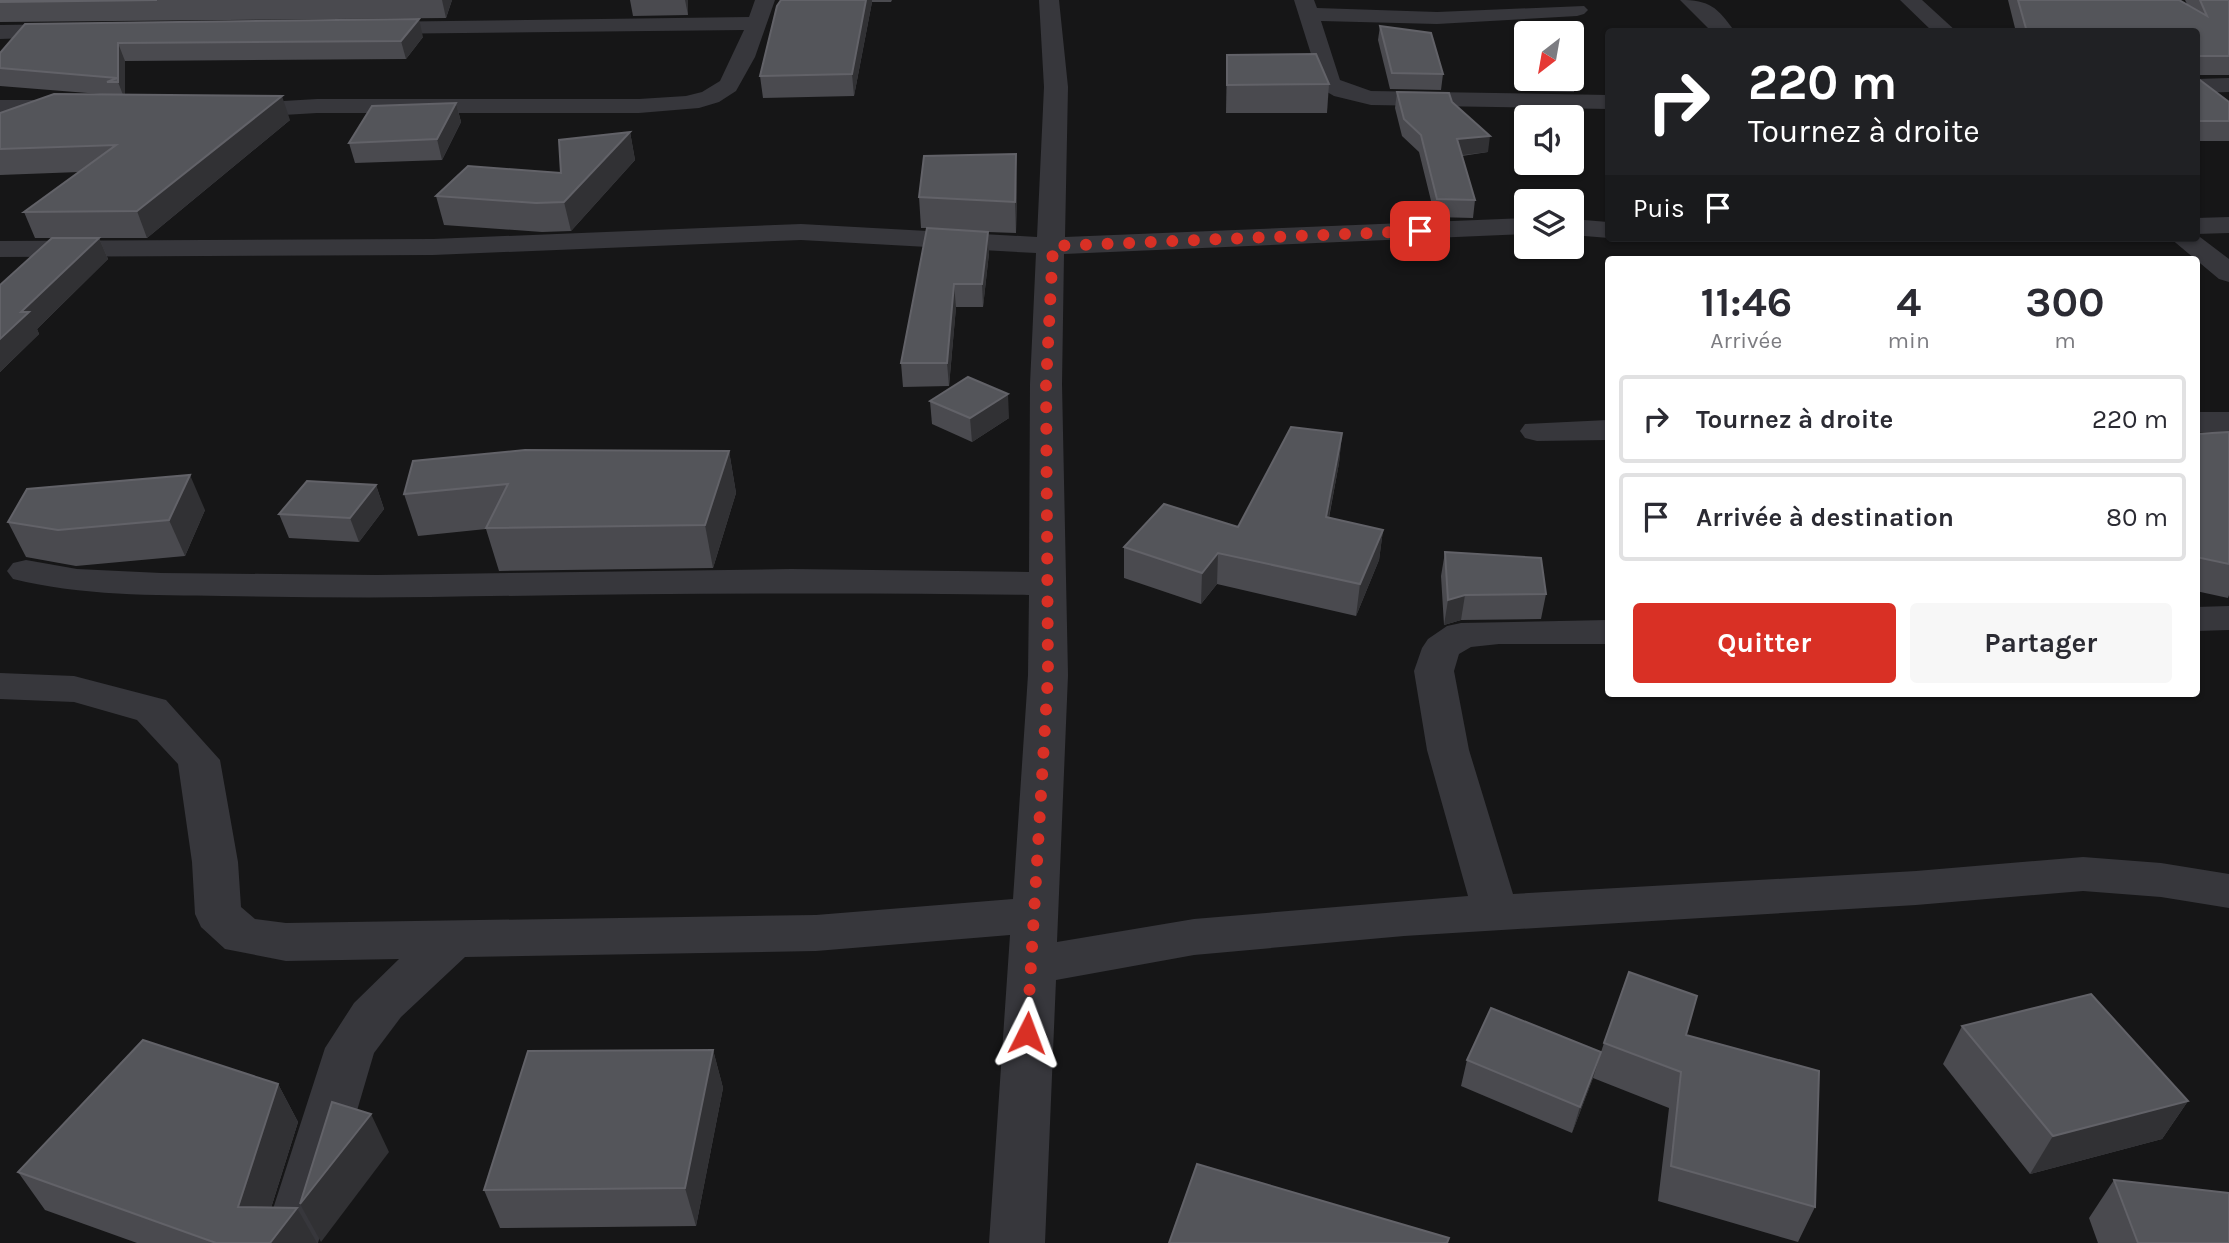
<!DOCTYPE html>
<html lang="fr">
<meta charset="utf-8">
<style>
body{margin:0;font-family:Karla,sans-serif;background:#f7f7f7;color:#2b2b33;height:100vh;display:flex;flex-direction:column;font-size:26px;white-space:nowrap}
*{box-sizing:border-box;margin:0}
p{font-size:23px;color:#7c7c81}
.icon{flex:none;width:38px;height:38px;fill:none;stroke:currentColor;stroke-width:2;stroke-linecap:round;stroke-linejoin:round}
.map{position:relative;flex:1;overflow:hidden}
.panel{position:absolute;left:1605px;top:256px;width:595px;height:441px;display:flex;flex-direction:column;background:#fff;border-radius:7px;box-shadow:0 2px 5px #0004}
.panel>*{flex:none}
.top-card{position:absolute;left:1605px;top:28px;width:595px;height:214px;border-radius:7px;box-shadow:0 2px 5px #0004;background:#202124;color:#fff;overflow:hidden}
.needle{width:46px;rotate:211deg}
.buttons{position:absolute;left:1514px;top:21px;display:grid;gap:14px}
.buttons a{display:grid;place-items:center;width:70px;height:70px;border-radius:7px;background:#fff;box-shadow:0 2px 5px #0004;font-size:35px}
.pin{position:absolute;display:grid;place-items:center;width:60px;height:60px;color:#fff;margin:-30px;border-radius:14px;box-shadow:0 4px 10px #0006}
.me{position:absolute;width:77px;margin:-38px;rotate:3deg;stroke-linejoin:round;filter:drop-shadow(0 0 5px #0008)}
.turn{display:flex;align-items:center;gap:24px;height:147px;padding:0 28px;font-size:32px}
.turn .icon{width:91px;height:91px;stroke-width:2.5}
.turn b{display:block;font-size:49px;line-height:60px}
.then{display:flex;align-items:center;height:66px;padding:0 28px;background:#0003;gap:14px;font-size:26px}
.eta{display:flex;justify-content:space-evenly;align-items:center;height:119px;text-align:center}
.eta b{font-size:42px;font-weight:700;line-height:49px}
.primary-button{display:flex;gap:14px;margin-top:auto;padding:14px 28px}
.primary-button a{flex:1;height:80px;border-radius:7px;background:#d93025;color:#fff;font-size:28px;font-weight:700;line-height:80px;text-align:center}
.primary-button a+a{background:#f7f7f7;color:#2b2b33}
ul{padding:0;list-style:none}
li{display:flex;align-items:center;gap:21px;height:88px;margin:0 14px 10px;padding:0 14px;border:4px solid #e1e1e2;border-radius:7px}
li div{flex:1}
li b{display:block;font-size:26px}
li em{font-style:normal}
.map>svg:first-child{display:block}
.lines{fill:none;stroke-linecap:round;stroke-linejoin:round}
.street{fill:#37373c;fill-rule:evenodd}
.wall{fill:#4a4a4f}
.shaded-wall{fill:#313134}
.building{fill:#54555a;stroke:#626268;stroke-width:2}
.route{stroke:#d93025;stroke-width:12;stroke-dasharray:0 21.6}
</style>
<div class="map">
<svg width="2229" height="1243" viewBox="0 0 2229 1243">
<rect width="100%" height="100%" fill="#161617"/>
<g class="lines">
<g class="street">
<polygon points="755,0 775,0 755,57 736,91 719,102 699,108 639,113 317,113 233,118 225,116 221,111 225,106 233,104 317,99 639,99 686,96 702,92 720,81 744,30 370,34 359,28 370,22 749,17"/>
<path d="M1039 0H1059L1068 87 1065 237 1526 218V234L1064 254 1062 384 1068 675 1057 942 1194 919 1468 896 1427 750 1414 671 1422 648 1428 639 1447 626 1461 623 1608 620V644H1499L1471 647 1459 654 1454 671 1469 750 1513 894 1916 871 2083 857 2161 863 2229 874V908L2161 897 2083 891 1916 905 1404 936 1194 955 1056 980 1045 1243H989L1010 935 816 951 465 957 401 1017 374 1053 318 1243H262L325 1048 354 1003 399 959 286 961 225 949 201 927 195 914 192 862 178 764 137 720 74 702 0 699V673L74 676 166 700 220 760 238 862 241 907 255 919 286 923 816 915 1013 899 1028 675 1029 595C829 592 630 594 430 597 361 598 292 597 223 596 153 595 82 596 13 579L7 571 13 563 26 560 77 569 161 573 377 575 791 569 1029 572 1030 384 1036 253 801 240 433 255 0 257V241L433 239 801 224 1037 237 1044 87Z"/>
<polygon points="1294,0 1314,0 1317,8 1437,12 1584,6 1588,10 1584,14 1577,16 1437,24 1321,21 1340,80 1371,91 1608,95 1608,109 1371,105 1334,96 1322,89"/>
<path d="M1680 0C1710 0 1717 7 1735 32H1712Z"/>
<polygon points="1900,0 1922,0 1957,32 1933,32"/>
<polygon points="71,24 79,26 82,31 79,36 0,39 0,25"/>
<polygon points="2229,78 2229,92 2196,93 2196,79"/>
<polygon points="0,100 71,100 79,102 83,107 79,112 71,114 0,114"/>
<polygon points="2229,217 2229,233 2196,234 2229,259 2229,282 2219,279 2170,238 2196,238 2196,218"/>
<polygon points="1572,219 1608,222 1609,238 1572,235"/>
<rect x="2196" y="412" width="33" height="20"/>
<polygon points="1608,420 1608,440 1537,441 1525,438 1520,431 1525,424"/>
<polygon points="2229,606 2229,630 2196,631 2196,607"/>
</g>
</g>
<g class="wall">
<polygon points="0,0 452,0 446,18 0,22"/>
<polygon points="630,0 688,0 688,15 633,16"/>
<polygon points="781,0 892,0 891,2 872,2 854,96 763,98 760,76"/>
<polygon points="2008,0 2179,0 2187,4 2185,0 2229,0 2229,75 2196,75 2196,32 2016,32"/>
<polygon points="25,24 423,37 406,59 125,61 125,95 290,120 147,238 99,238 108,259 37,329 39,334 0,372 0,285 51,238 35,238 24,212 79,172 0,175 0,113 100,94 0,86 0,53"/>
<polygon points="1380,26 1443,74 1441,90 1390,89 1378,40"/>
<polygon points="1518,30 1526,33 1526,78 1515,48"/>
<polygon points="1227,55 1329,84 1327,113 1226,113"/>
<polygon points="1572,59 1577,73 1574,92 1531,91 1526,79 1572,79"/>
<polygon points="2196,77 2229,102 2229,141 2196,141"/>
<polygon points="1397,92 1452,102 1488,152 1462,156 1475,200 1473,218 1435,217 1419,152 1402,136 1395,108"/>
<polygon points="456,103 461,122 442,160 355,163 349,143"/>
<polygon points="630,132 635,160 571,231 542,232 444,225 436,196 561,173"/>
<polygon points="1017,184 1016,233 988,232 989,253 983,307 956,307 949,386 903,387 901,363 927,228 921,228 919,197"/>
<polygon points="930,401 1009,418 972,442 932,424"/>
<polygon points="2229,432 2229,595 2228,598 2196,591 2196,434"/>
<polygon points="1342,433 1339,463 1329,518 1383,530 1379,560 1356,616 1217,584 1201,604 1124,578 1124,547 1238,527"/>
<polygon points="729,451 736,493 713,568 499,571 486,529 418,536 404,494"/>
<polygon points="376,485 384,509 359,542 289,538 279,514"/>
<polygon points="205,510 185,556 76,566 26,557 8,522"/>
<polygon points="1445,552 1546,594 1541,619 1461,620 1444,625 1441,576"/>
<polygon points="1962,1026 2188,1101 2162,1139 2030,1174 1943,1064"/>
<polygon points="1686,1035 1815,1207 1798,1242 1658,1201 1669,1108 1593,1078 1572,1133 1461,1086 1467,1060 1601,1052 1604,1043"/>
<polygon points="713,1050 723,1088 696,1226 500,1228 484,1190"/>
<polygon points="278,1084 298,1122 271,1208 270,1243 137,1243 45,1210 18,1172"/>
<polygon points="2114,1180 2229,1243 2098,1243 2089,1218"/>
</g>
<g class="shaded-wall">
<polygon points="442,0 452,0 446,18"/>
<polygon points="685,0 688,0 688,15"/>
<polygon points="866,0 872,0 872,2 854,96 852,74"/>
<polygon points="419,19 423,37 406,59 401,41"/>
<polygon points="118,43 125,61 125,100 118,82"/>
<polygon points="282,96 290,120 147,238 137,211"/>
<polygon points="456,103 461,122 442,160 437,139"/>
<polygon points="630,132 635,160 571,231 564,202"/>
<polygon points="1490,136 1488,152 1455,156 1457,139"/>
<polygon points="1016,154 1017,184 1016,233 1015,202"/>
<polygon points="988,232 989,253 983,307 982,284"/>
<polygon points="99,238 108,259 37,329 39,334 0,372 0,339 21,312"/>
<polygon points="954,284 956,307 949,386 947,363"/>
<polygon points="1008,394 1009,418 972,442 970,418"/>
<polygon points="1342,433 1339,463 1323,548 1326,517"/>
<polygon points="729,451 736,493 713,568 705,525"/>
<polygon points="190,475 205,510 185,556 169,520"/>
<polygon points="376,485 384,509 359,542 350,518"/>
<polygon points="1383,530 1379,560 1356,616 1360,584"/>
<polygon points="1218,553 1217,584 1201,604 1202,573"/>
<polygon points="1465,595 1461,620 1444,625 1448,600"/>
<polygon points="713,1050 723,1088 696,1226 685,1188"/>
<polygon points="1601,1052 1593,1078 1572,1133 1580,1107"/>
<polygon points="278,1084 298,1122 260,1243 238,1207"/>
<polygon points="2188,1101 2162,1139 2030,1174 2053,1136"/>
<polygon points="371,1114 389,1152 321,1242 300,1204"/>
<polygon points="297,1208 317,1243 270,1243"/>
</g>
<g class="building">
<polygon points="0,0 157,0 0,2"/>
<polygon points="781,0 866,0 852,74 760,76 777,6"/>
<polygon points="2018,0 2179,0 2207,16 2200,0 2229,0 2229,56 2196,56 2196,32 2027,32"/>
<polygon points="419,19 401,41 118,43 118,82 107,82 117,78 0,68 0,53 25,24"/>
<polygon points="1380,26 1431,33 1443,74 1392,73"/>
<polygon points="1518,30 1559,31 1560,33 1526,33 1526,51"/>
<polygon points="1316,54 1329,84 1227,85 1227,55"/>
<polygon points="1572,59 1577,73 1572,73"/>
<polygon points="2196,77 2229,102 2229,121 2196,121"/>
<polygon points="1397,92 1449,93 1452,102 1490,136 1457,139 1475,200 1437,199 1421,135 1404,119"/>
<polygon points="54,94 282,96 137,211 24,212 116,145 0,149 0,113"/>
<polygon points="456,103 437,139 349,143 372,106"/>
<polygon points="630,132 564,202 536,203 436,196 468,166 561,173 559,140"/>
<polygon points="1016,154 1015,202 919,197 924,156"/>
<polygon points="927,228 988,232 982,284 954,284 947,363 901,363"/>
<polygon points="52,238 99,238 21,312 29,312 0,339 0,285"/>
<polygon points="968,377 1008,394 970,418 930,401"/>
<polygon points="1291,427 1342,433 1326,517 1383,530 1360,584 1218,553 1202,573 1124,547 1164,504 1238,527"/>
<polygon points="2229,432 2229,564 2196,557 2196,434"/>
<polygon points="525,450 729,451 705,525 486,528 508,484 404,494 413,461"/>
<polygon points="190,475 169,520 58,530 8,522 27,489"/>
<polygon points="307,481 376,485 350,518 279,514"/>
<polygon points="1445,552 1541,558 1546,594 1465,595 1448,600"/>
<polygon points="1629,972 1697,996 1686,1035 1819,1071 1815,1207 1671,1166 1681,1072 1604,1043"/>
<polygon points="2091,994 2188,1101 2053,1136 1962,1026"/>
<polygon points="1491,1008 1601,1052 1580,1107 1467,1060"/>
<polygon points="143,1040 278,1084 238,1207 297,1208 270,1243 216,1243 18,1172"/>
<polygon points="713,1050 685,1188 484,1190 528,1051"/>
<polygon points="332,1102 371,1114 300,1204"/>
<polygon points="1197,1164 1449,1238 1447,1243 1169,1243"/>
<polygon points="2114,1180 2229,1193 2229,1243 2138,1243"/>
</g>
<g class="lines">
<polyline class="route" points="1027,1033 1048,675 1046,384 1053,246 1420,231"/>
</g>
</svg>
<div class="buttons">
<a><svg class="needle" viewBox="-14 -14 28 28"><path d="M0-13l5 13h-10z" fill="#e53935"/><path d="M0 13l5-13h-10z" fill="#7c7c81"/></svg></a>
<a><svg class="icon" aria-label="sound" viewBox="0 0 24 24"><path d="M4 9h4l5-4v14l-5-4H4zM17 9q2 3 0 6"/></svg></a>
<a><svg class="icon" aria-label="layers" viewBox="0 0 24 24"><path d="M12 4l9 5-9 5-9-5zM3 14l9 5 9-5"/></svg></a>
</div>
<div class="pin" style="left:1420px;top:231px;background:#d93025"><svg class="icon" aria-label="arrive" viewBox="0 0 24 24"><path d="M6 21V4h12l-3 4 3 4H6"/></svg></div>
<svg class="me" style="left:1027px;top:1033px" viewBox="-20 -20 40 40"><path d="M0-17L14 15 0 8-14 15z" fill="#d93025" stroke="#fff" stroke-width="4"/></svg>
<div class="top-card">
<div class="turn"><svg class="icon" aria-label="right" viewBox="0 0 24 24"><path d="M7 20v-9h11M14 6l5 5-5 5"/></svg><div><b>220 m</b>Tournez à droite</div></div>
<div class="then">Puis<svg class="icon" aria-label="arrive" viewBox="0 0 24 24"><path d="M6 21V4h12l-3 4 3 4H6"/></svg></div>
</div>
<section class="panel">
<div class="eta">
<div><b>11:46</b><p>Arrivée</p></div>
<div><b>4</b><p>min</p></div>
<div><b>300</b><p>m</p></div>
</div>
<ul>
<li><svg class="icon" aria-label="right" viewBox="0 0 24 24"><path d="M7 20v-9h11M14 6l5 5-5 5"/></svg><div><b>Tournez à droite</b></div><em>220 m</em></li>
<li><svg class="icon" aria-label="arrive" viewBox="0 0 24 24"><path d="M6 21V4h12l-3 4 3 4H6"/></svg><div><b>Arrivée à destination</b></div><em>80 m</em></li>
</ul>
<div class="primary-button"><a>Quitter</a><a>Partager</a></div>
</section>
</div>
